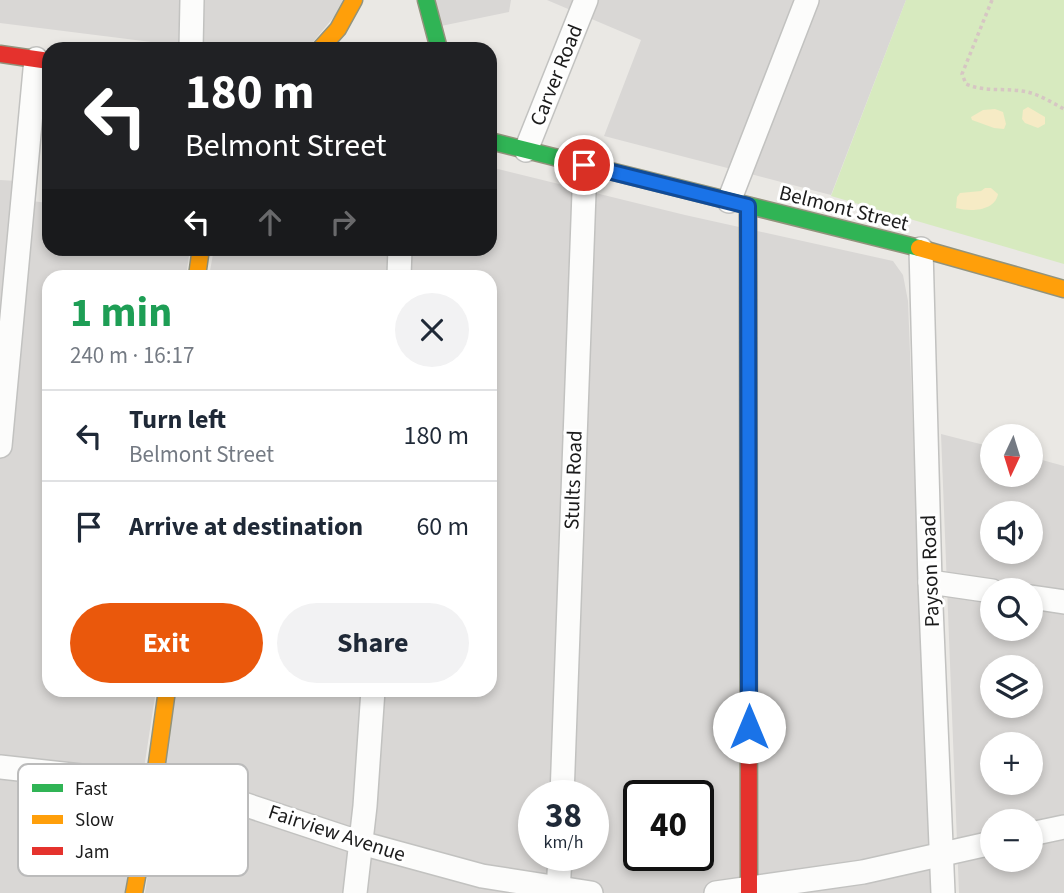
<!DOCTYPE html>
<meta charset="utf-8">
<style>
body{margin:0;font-family:"Source Sans 3",sans-serif;background:#f2f2f3;color:#1f2937;height:100vh;display:flex;flex-direction:column;font-size:26px;white-space:nowrap}
*{box-sizing:border-box;margin:0}
p{font-size:23px;color:#747a83}
.icon{flex:none;width:38px;height:38px;fill:none;stroke:currentColor;stroke-width:2;stroke-linecap:round;stroke-linejoin:round}
.map{position:relative;flex:1;overflow:hidden}
.sheet{position:absolute;left:42px;top:270px;width:455px;height:427px;display:flex;flex-direction:column;background:#fff;border-radius:21px;box-shadow:0 4px 10px #0003}
.sheet>*{flex:none}
.banner{position:absolute;left:42px;top:42px;width:455px;height:214px;border-radius:21px;box-shadow:0 4px 10px #0003;background:#202124;color:#fff;overflow:hidden}
.needle{width:46px;rotate:184deg}
.fabs{position:absolute;left:980px;top:424px;display:grid;gap:14px}
.fabs a{display:grid;place-items:center;width:63px;height:63px;border-radius:50%;background:#fff;box-shadow:0 4px 10px #0003;font-size:35px}
.speed{position:absolute;left:518px;top:780px;display:flex;gap:14px;font-size:35px;font-weight:700;text-align:center}
.speed>*{display:grid;place-content:center;width:91px;height:91px;border-radius:50%;background:#fff;box-shadow:0 4px 10px #0003;line-height:1}
.speed small{font-size:18px;font-weight:400}
.speed .limit{border:4px solid #111;border-radius:10px;background:#fff;color:#111}
.pin{position:absolute;display:grid;place-items:center;width:60px;height:60px;color:#fff;margin:-30px;border:4px solid #fff;border-radius:50%;box-shadow:0 2px 7px #0007}
.me{position:absolute;width:77px;margin:-38px;rotate:0deg;stroke-linejoin:round;filter:drop-shadow(0 0 5px #0008)}
.turn{display:flex;align-items:center;gap:24px;height:147px;padding:0 28px;font-size:32px}
.turn .icon{width:91px;height:91px;stroke-width:2.5}
.turn b{display:block;font-size:49px;line-height:60px}
.lanes{display:flex;align-items:center;height:66px;padding:0 28px;background:#0003;justify-content:center;gap:35px;direction:ltr}
.lanes .off{opacity:.35}
.round{display:grid;place-items:center;flex:none;width:74px;height:74px;border-radius:37px;background:#f2f2f3}
.overview{display:flex;align-items:center;justify-content:space-between;height:119px;padding:0 28px}
h1{font-size:42px;font-weight:700;line-height:52px;color:#1e9e55}
.cta{display:flex;gap:14px;margin-top:auto;padding:14px 28px}
.cta a{flex:1;height:80px;border-radius:42px;background:#ea580c;color:#fff;font-size:28px;font-weight:700;line-height:80px;text-align:center}
.cta a+a{background:#f2f2f3;color:#1f2937}
ul{padding:0;list-style:none}
li{display:flex;align-items:center;gap:21px;height:91px;padding:0 28px;border-top:2px solid #e0e1e3}
li div{flex:1}
li b{display:block;font-size:26px}
li em{font-style:normal}
.map>svg:first-child{display:block}
.residential{fill:#d9d7d5;fill-rule:evenodd}
.grass{fill:#d7eabf}
.sand{fill:#f6ebc5}
.lines{fill:none;stroke-linecap:round;stroke-linejoin:round}
.street-casing{stroke:#c2c2c0;stroke-width:26}
.fast-casing{stroke:#92937c;stroke-width:19}
.slow-casing{stroke:#92937c;stroke-width:19}
.jam-casing{stroke:#92937c;stroke-width:19}
.path{stroke:#d6c6c3;stroke-width:3.5;stroke-dasharray:3.5 3.5;stroke-linecap:butt}
.street{stroke:#fcfcfb;stroke-width:23}
.fast{stroke:#30b455;stroke-width:16}
.slow{stroke:#ff9f0a;stroke-width:16}
.jam{stroke:#e5322d;stroke-width:16}
.route-casing{stroke:#114b97;stroke-width:18}
.route{stroke:#1a73e8;stroke-width:12}
.labels{text-anchor:middle;dominant-baseline:central;stroke-width:6;stroke-linejoin:round;paint-order:stroke}
.street-label{font-size:21px;fill:#1b1b1b;stroke:#fff}
.key{fill:#fff;stroke:#bbb;stroke-width:2}
.key-label{font-size:19px;fill:#1b1b1b}
</style>
<div class="map">
<svg width="1064" height="893" viewBox="0 0 1064 893">
<rect width="100%" height="100%" fill="#eae8e4"/>
<g class="residential">
<polygon points="0,0 348,0 308,48 305,49 207,49 0,23"/>
<polygon points="435,0 511,0 509,12 441,26"/>
<polygon points="547,0 906,0 831,195 604,136 641,40"/>
<path d="M490 167 685 215 893 261 903 275 908 301 931 893H145L175 690H490V276H209L214 249 490 248ZM534 796H593V856H534ZM639 796H698V856H639Z"/>
<polygon points="0,180 33,182 31,201 49,203 49,248 190,249 186,276 49,276 49,690 156,690 125,893 0,893"/>
<path d="M941 434 992 447V474H1031V457L1064 466V893H959ZM992 513H1031V551H992ZM992 590H1031V628H992ZM992 667H1031V705H992ZM992 744H1031V782H992ZM992 821H1031V859H992Z"/>
</g>
<polygon class="grass" points="906,0 1064,0 1064,264 831,196"/>
<g class="sand">
<polygon points="1028,107 1045,117 1045,124 1038,128 1025,123 1022,119 1023,110"/>
<polygon points="995,109 1003,112 1006,124 1004,129 994,128 972,120 971,117 983,110"/>
<path d="M985 188H991L998 194C995 211 971 212 956 208L957 197 960 193 981 191Z"/>
</g>
<g class="lines">
<g class="street-casing">
<g id="street">
<polyline points="191,49 192,0"/>
<polyline points="526,150 586,0"/>
<polyline points="729,201 807,0"/>
<polyline points="921,249 930,582 943,893"/>
<polyline points="399,276 400,248"/>
<polyline points="0,446 36,59"/>
<polyline points="930,582 992,591"/>
<polyline points="1031,597 1064,602"/>
<polyline points="0,767 154,784 213,794 361,843 482,876 591,893"/>
<polyline points="562,796 585,165"/>
<polyline points="1031,834 1064,827"/>
<polyline points="355,893 365,806 373,690"/>
<polyline points="558,893 560,856"/>
<polyline points="716,893 863,872 992,843"/>
</g>
</g>
<g class="fast-casing">
<g id="fast">
<polyline points="426,0 439,49"/>
<polyline points="490,141 919,248"/>
</g>
</g>
<g class="slow-casing">
<g id="slow">
<polyline points="320,49 338,29 354,0"/>
<polyline points="919,248 1064,289"/>
<polyline points="197,276 201,248"/>
<polyline points="134,893 154,784 167,690"/>
</g>
</g>
<g class="jam-casing">
<g id="jam">
<polyline points="0,54 49,61"/>
<polyline points="748,206 749,893"/>
</g>
</g>
<path class="path" d="M992 0 962 74 966 84C984 92 1003 88 1022 91 1037 93 1051 102 1064 109"/>
<use href="#street" class="street"/>
<use href="#fast" class="fast"/>
<use href="#slow" class="slow"/>
<use href="#jam" class="jam"/>
</g>
<g class="lines">
<g class="route-casing">
<polyline id="route" points="584,165 748,206 749,727"/>
</g>
<use href="#route" class="route"/>
</g>
<g class="labels">
<g class="street-label">
<text transform="translate(556 75) rotate(-68)">Carver Road</text>
<text transform="translate(844 208) rotate(14)">Belmont Street</text>
<text transform="translate(573 480) rotate(-88)">Stults Road</text>
<text transform="translate(930 571) rotate(-92)">Payson Road</text>
<text transform="translate(337 833) rotate(18)">Fairview Avenue</text>
</g>
</g>
<rect x="18" y="764" width="230" height="112" rx="10" class="key"/>
<rect x="32" y="784" width="31" height="8" fill="#30b455"/>
<rect x="32" y="815" width="31" height="9" fill="#ff9f0a"/>
<rect x="32" y="847" width="31" height="8" fill="#e5322d"/>
<g class="key-label">
<text x="75" y="795">Fast</text>
<text x="75" y="826">Slow</text>
<text x="75" y="858">Jam</text>
</g>
</svg>
<div class="fabs">
<a><svg class="needle" viewBox="-14 -14 28 28"><path d="M0-13l5 13h-10z" fill="#e53935"/><path d="M0 13l5-13h-10z" fill="#747a83"/></svg></a>
<a><svg class="icon" aria-label="sound" viewBox="0 0 24 24"><path d="M4 9h4l5-4v14l-5-4H4zM17 9q2 3 0 6"/></svg></a>
<a><svg class="icon" aria-label="search" viewBox="0 0 24 24"><circle cx="10" cy="10" r="6"/><path d="M15 15l6 6"/></svg></a>
<a><svg class="icon" aria-label="layers" viewBox="0 0 24 24"><path d="M12 4l9 5-9 5-9-5zM3 14l9 5 9-5"/></svg></a>
<a>+</a>
<a>−</a>
</div>
<div class="speed"><div>38<small>km/h</small></div><div class="limit">40</div></div>
<div class="pin" style="left:584px;top:165px;background:#d93025"><svg class="icon" aria-label="arrive" viewBox="0 0 24 24"><path d="M6 21V4h12l-3 4 3 4H6"/></svg></div>
<svg class="me" style="left:749px;top:727px" viewBox="-20 -20 40 40"><circle r="19" fill="#fff"/><path d="M0-13L10 11 0 6-10 11z" fill="#1a73e8"/></svg>
<div class="banner">
<div class="turn"><svg class="icon" aria-label="left" viewBox="0 0 24 24"><path d="M17 20v-9H6M10 6l-5 5 5 5"/></svg><div><b>180 m</b>Belmont Street</div></div>
<div class="lanes"><svg class="icon" aria-label="left" viewBox="0 0 24 24"><path d="M17 20v-9H6M10 6l-5 5 5 5"/></svg><svg class="icon off" aria-label="ahead" viewBox="0 0 24 24"><path d="M12 20V5M6 11l6-6 6 6"/></svg><svg class="icon off" aria-label="right" viewBox="0 0 24 24"><path d="M7 20v-9h11M14 6l5 5-5 5"/></svg></div>
</div>
<section class="sheet">
<div class="overview"><div><h1>1 min</h1><p>240 m · 16:17</p></div><a class="round"><svg class="icon" aria-label="close" viewBox="0 0 24 24"><path d="M6 6l12 12M18 6L6 18"/></svg></a></div>
<ul>
<li><svg class="icon" aria-label="left" viewBox="0 0 24 24"><path d="M17 20v-9H6M10 6l-5 5 5 5"/></svg><div><b>Turn left</b><p>Belmont Street</p></div><em>180 m</em></li>
<li><svg class="icon" aria-label="arrive" viewBox="0 0 24 24"><path d="M6 21V4h12l-3 4 3 4H6"/></svg><div><b>Arrive at destination</b></div><em>60 m</em></li>
</ul>
<div class="cta"><a>Exit</a><a>Share</a></div>
</section>
</div>
